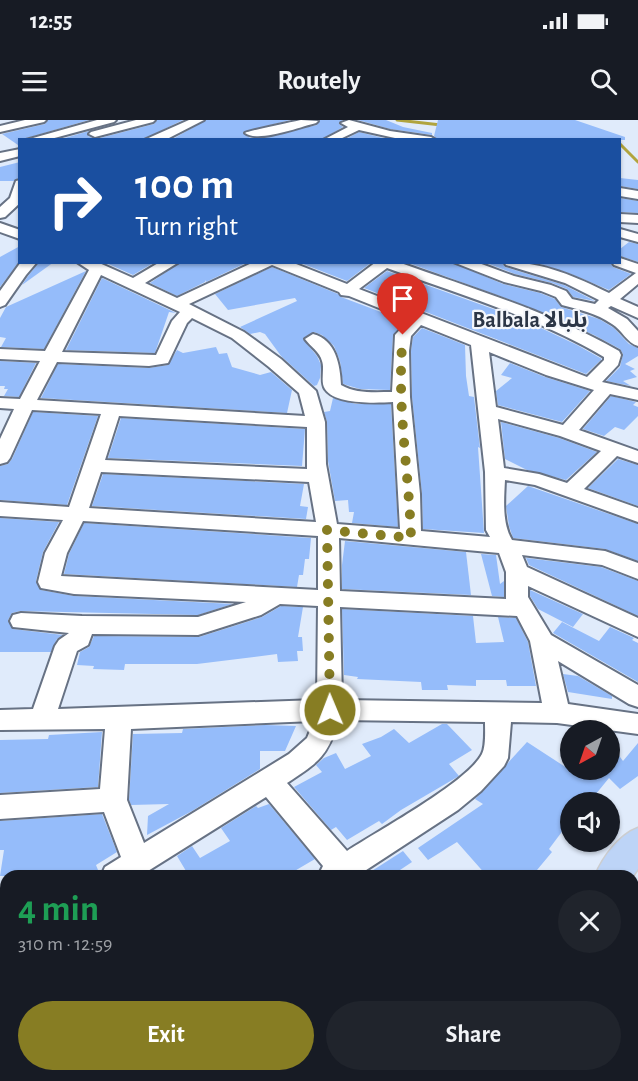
<!DOCTYPE html>
<meta charset="utf-8">
<style>
body{margin:0;font-family:"Alegreya Sans","Noto Sans Arabic",sans-serif;background:#20242c;color:#f1f3f6;height:100vh;display:flex;flex-direction:column;font-size:22px;white-space:nowrap}
*{box-sizing:border-box;margin:0}
p{font-size:20px;color:#9ea1a6}
.icon{flex:none;width:33px;height:33px;fill:none;stroke:currentColor;stroke-width:2;stroke-linecap:round;stroke-linejoin:round}
.map{position:relative;flex:1;overflow:hidden}
.drawer{position:absolute;left:0px;top:750px;width:639px;height:212px;display:flex;flex-direction:column;background:#171b24;border-radius:18px 18px 0 0;box-shadow:0 2px 4px #0004}
.drawer>*{flex:none}
.top-card{position:absolute;left:18px;top:18px;width:603px;height:126px;border-radius:0px;box-shadow:0 2px 4px #0004;background:#1a4fa0;color:#fff;overflow:hidden}
.needle{width:39px;rotate:220deg}
.buttons{position:absolute;left:560px;top:600px;display:grid;gap:12px}
.buttons a{display:grid;place-items:center;width:60px;height:60px;border-radius:50%;background:#171b24;box-shadow:0 2px 4px #0004;font-size:30px}
.pin{position:absolute;display:grid;place-items:center;width:51px;height:51px;color:#fff;margin:-62px -26px;border-radius:50% 50% 50% 0;rotate:-45deg;box-shadow:0 0 6px #0007}
.pin .icon{rotate:45deg}
.me{position:absolute;width:66px;margin:-33px;rotate:359deg;stroke-linejoin:round;filter:drop-shadow(0 0 4px #0008)}
.turn{display:flex;align-items:center;gap:21px;height:126px;padding:0 18px;font-size:27px}
.turn .icon{width:78px;height:78px;stroke-width:2.5}
.turn b{display:block;font-size:42px;line-height:51px}
.round{display:grid;place-items:center;flex:none;width:63px;height:63px;border-radius:32px;background:#20242c}
.overview{display:flex;align-items:center;justify-content:space-between;height:102px;padding:0 18px}
h1{font-size:36px;font-weight:600;line-height:45px;color:#1e9e55}
.button{display:flex;gap:12px;margin-top:auto;padding:12px 18px}
.button a{flex:1;height:69px;border-radius:36px;background:#877d23;color:#fff;font-size:24px;font-weight:600;line-height:69px;text-align:center}
.button a+a{background:#20242c;color:#f1f3f6}
.status{display:flex;justify-content:space-between;align-items:center;height:42px;padding:0 30px;background:#171b24;direction:ltr}
.status svg{height:16px;fill:currentColor}
header{display:flex;justify-content:space-between;align-items:center;height:78px;padding:0 18px;background:#171b24;font-size:27px;font-weight:600}
.map>svg:first-child{display:block}
.lines{fill:none;stroke-linecap:round;stroke-linejoin:round}
.stream{stroke:#b0a43e;stroke-width:3}
.building{fill:#95bcfa}
.minor-casing{stroke:#677284;stroke-width:4}
.major-casing{stroke:#cccdcf;stroke-width:3}
.minor{fill:#fff;fill-rule:evenodd}
.major{fill:#bdd4f7;fill-rule:evenodd}
.route{stroke:#877d23;stroke-width:10;stroke-dasharray:0 18}
.labels{text-anchor:middle;dominant-baseline:central;stroke-width:4.5;stroke-linejoin:round;paint-order:stroke}
.far-district-label{font-size:22px;font-weight:bold;fill:#2c3646;stroke:#f5f7fb}
</style>
<div class="status"><b>12:55</b><svg viewBox="0 0 49 12"><path d="M0 12V9h3v3zM5 12V6h3v6zM10 12V3h3v9zM15 12V0h3v12zM26 1h20v11H26zM47 4h2v5h-2z"/></svg></div>
<header><svg class="icon" aria-label="menu" viewBox="0 0 24 24"><path d="M4 6h16M4 12h16M4 18h16"/></svg>Routely<svg class="icon" aria-label="search" viewBox="0 0 24 24"><circle cx="10" cy="10" r="6"/><path d="M15 15l6 6"/></svg></header>
<div class="map">
<svg width="638" height="961" viewBox="0 0 638 961">
<rect width="100%" height="100%" fill="#e0ebfb"/>
<g class="lines">
<g class="stream">
<polyline points="397,0 441,5"/>
<polyline points="620,24 638,42"/>
</g>
</g>
<g class="building">
<polygon points="48,0 89,0 20,20 18,25 2,14 45,4"/>
<polygon points="157,0 183,0 142,20 58,20 89,11 88,16 96,19 154,4"/>
<polygon points="206,0 290,0 243,12 250,18 259,18 317,5 320,0 343,0 339,4 343,7 321,20 171,20"/>
<polygon points="358,0 386,0 403,7 432,13 432,15 390,9"/>
<polygon points="438,0 575,0 625,17 625,20 453,18 438,20 434,16"/>
<polygon points="359,12 391,20 344,20"/>
<polygon points="20,42 19,58 14,61 0,61 0,47"/>
<polygon points="620,58 638,60 638,69 620,66"/>
<polygon points="620,78 638,81 638,93 620,92"/>
<polygon points="629,122 638,124 638,142 620,136 620,129"/>
<polygon points="20,126 20,141 0,167 0,137"/>
<polygon points="39,142 54,142 22,165 28,156"/>
<polygon points="104,142 155,142 133,155"/>
<polygon points="181,142 248,142 206,162 205,160 205,162 177,176 150,163"/>
<polygon points="298,142 372,142 347,161"/>
<polygon points="406,142 451,142 503,164 540,173 555,179 561,187 599,199 614,208 629,224 638,228 638,236 625,244 635,249 630,251 637,257 623,261 631,266 606,261 620,247 623,234 620,229 594,215 511,180"/>
<polygon points="484,142 502,142 505,147 564,165 595,181 573,177 567,169 552,163 515,154"/>
<polygon points="534,142 610,142 613,147 631,154 609,170 571,154"/>
<polygon points="272,147 338,174 341,177 405,201 393,215 390,270 360,269 343,264 340,241 334,226 322,215 314,212 303,219 317,236 321,245 320,258 317,265 314,266 281,236 265,214 260,212 250,214 240,207 297,181 295,178 228,190 215,174"/>
<polygon points="86,151 44,229 1,227 6,218 0,217 0,198 6,187"/>
<polygon points="387,151 524,200 577,225 602,239 586,254 364,168"/>
<polygon points="102,158 176,193 169,192 155,233 66,230"/>
<polygon points="422,208 465,225 466,256 469,276 474,277 480,328 478,327 484,413 423,409 422,374 412,277 411,231 413,217"/>
<polygon points="216,227 219,234 227,233 232,247 260,255 271,252 292,270 287,293 41,278 58,244 149,248 168,245 177,230 183,233"/>
<polygon points="0,241 36,243 19,277 4,276 8,269 4,269 5,266 0,266"/>
<polygon points="510,243 545,257 590,271 562,302 498,285 496,271 512,258 501,255"/>
<polygon points="611,276 636,282 633,285 638,287 638,296 624,310 615,307 604,316 583,309"/>
<polygon points="333,278 356,284 391,284 398,407 352,403 354,392 349,392 348,380 335,381 328,341 327,302 324,292 330,291"/>
<polygon points="33,292 98,296 67,385 0,380 0,346 8,344 12,339"/>
<polygon points="121,298 305,309 302,346 108,338"/>
<polygon points="501,302 559,318 597,332 566,360 527,350 505,339"/>
<polygon points="618,339 638,345 638,386 588,368"/>
<polygon points="103,354 304,364 300,386 308,387 306,399 92,386"/>
<polygon points="528,366 638,404 638,441 605,429 513,418 509,406 506,386"/>
<polygon points="0,398 59,402 43,432 36,461 41,470 74,476 233,484 198,495 20,491 12,493 8,500 13,509 63,515 57,519 51,532 0,532"/>
<polygon points="84,403 311,418 309,439 305,439 303,455 299,455 297,467 64,454 69,434"/>
<polygon points="345,421 466,432 471,475 342,469 342,445"/>
<polygon points="481,434 496,435 500,464 504,461 504,477 492,476"/>
<polygon points="526,438 601,447 638,461 638,496 529,445"/>
<polygon points="530,470 583,494 573,507 538,489 530,476"/>
<polygon points="281,486 303,487 298,517 302,517 303,531 297,531 298,541 278,542 277,534 197,544 125,544 124,550 93,549 94,546 77,545 80,532 89,527 94,516 199,517 262,497"/>
<polygon points="342,489 473,496 476,523 504,522 498,497 516,498 528,522 536,566 507,566 506,560 476,560 476,566 447,565 448,570 422,570 421,562 357,559 358,557 344,555"/>
<polygon points="562,502 599,521 610,507 634,518 632,520 638,523 638,562 553,513"/>
<polygon points="563,554 578,556 612,576 612,579 568,572"/>
<polygon points="442,604 447,604 472,630 449,644 459,656 401,690 382,704 379,701 347,720 336,707 331,710 294,667 322,652 316,645 324,638 336,633 345,649 371,636 362,624 381,617 394,609 409,623"/>
<polygon points="265,605 296,606 285,631 260,631 260,649 192,691 147,715 148,696 169,684 131,685 129,680 133,614 182,613 183,609"/>
<polygon points="102,612 98,667 0,673 0,620 48,619 49,615"/>
<polygon points="527,622 570,650 609,650 609,622 623,641 638,623 638,656 620,669 609,658 591,680 589,678 586,682 570,682 570,701 549,729 552,732 532,756 487,756 457,722 428,740 418,728 483,684 475,679"/>
<polygon points="269,684 315,739 286,756 189,756 177,736 192,726 200,738 230,721 221,708 256,686 258,688"/>
<polygon points="102,694 117,732 96,745 98,750 86,756 0,756 4,730 0,730 0,701"/>
<polygon points="403,731 412,742 391,756 364,756"/>
</g>
<g class="lines">
<g class="minor-casing">
<g id="minor">
<polygon points="25,0 46,0 44,2 0,12 0,6"/>
<polygon points="97,0 116,0 114,2 47,20 26,20"/>
<polygon points="136,0 155,0 153,2 95,17 89,14 91,12"/>
<polygon points="189,0 204,0 169,18 144,20"/>
<path d="M301 0 318 1 316 3C300 7 258 23 245 13 248 11 292 2 301 0Z"/>
<polygon points="349,0 390,11 431,17 436,20 404,20 359,10 338,20 323,20 348,7 341,3"/>
<polygon points="20,29 20,36 0,41 0,33"/>
<polygon points="20,60 20,83 5,97 0,98 0,87 10,78 16,61"/>
<polygon points="620,68 638,71 638,79 620,76"/>
<polygon points="620,94 638,95 638,103 620,102"/>
<polygon points="0,103 20,110 20,119 0,112"/>
<polygon points="620,109 638,114 638,122 620,117"/>
<path d="M620 138 638 144V164L620 179 638 187V198L611 186 608 188 627 199 638 211V226C627 223 622 210 612 204 596 193 580 190 562 185L556 177 541 171 504 162 453 142H476L514 156 551 165 566 171 572 179 595 184 599 180 565 163 506 145 504 142C543 142 574 156 609 173L636 153 614 145 612 142H620Z"/>
<polygon points="21,142 37,142 26,155 5,185 0,187 0,171"/>
<path d="M77 142H97L133 158 160 142H179L145 163 177 178 254 142H291L347 164 376 142H398C473 169 549 191 619 231L621 235 618 245 602 262 638 270V280L610 274 579 310 638 331V343L617 336 584 369 638 388V402L535 365 505 360C504 380 502 403 512 420L605 431 638 443V459L602 445 522 435 527 447 638 498V517L528 466V477L551 515 638 565V587L629 584 558 541 568 584 638 594V614L557 603 511 602 508 638 504 646 481 671 458 690 357 756H318L323 746 266 677 140 756H101L105 747 121 737 104 692 0 699V675L100 669 105 609 0 610V590L33 589 55 526 59 520 69 513 13 507 10 501 13 495 21 493 82 496 198 497 246 482 74 474 41 468 38 462 45 433 63 400 0 396V382L69 387 101 294 32 290 10 338 7 342 0 344V319L14 289 0 288V278L20 279 40 241 0 239V229L45 231 89 150ZM272 145 339 172 341 175 349 176 409 200 395 215 392 272C375 272 356 274 341 265 340 245 336 220 313 214L305 219C310 226 320 232 322 241 325 249 320 262 325 269 335 285 376 283 393 282L400 409 337 404 326 344 325 302 316 271 281 239 244 212 189 184ZM387 148C461 175 536 197 604 237V240L587 257 359 169ZM101 155 180 192 172 201 156 235 62 232ZM192 198 232 218 269 247 299 273 305 296 37 280 57 242 149 246 168 243 187 203ZM421 205 471 225 485 352 486 410 490 417 421 411 420 374 410 277 409 231 411 216ZM489 232 546 255 594 270 563 305 496 287ZM119 296 307 307V349L105 340ZM498 299 560 316 601 331 567 363 539 354 504 348ZM101 352 309 362 316 402 89 388ZM83 401 318 416V470L61 456 67 433ZM339 418 499 433 506 452V479L340 471ZM280 484 318 486 317 580 58 589 77 531 88 525 92 514 198 515 261 495ZM340 487 517 496 530 521 542 583 342 580ZM339 600 485 602C485 611 486 626 482 634 468 662 376 712 347 731L287 663C319 642 327 637 339 600ZM314 601 307 618 289 634 144 723 127 680 131 609Z"/>
<polygon points="6,808 6,839 0,841 0,810"/>
<polygon points="633,940 638,942 638,961 608,961 610,956 633,956"/>
<polygon points="6,948 6,956 41,956 39,961 0,961"/>
<polygon points="550,956 586,956 588,961 552,961"/>
</g>
</g>
<g class="major-casing">
<g id="major">
<path d="M638 708V749L633 756H595C603 737 619 715 638 708Z"/>
<polygon points="347,956 393,956 391,961 345,961"/>
</g>
</g>
<use href="#minor" class="minor"/>
<use href="#major" class="major"/>
</g>
<g class="lines">
<path class="route" d="M330 590 327 410 411 418C409 351 396 283 403 215"/>
</g>
<g class="labels">
<g class="far-district-label">
<text x="530" y="200">Balbala بلبالا</text>
</g>
</g>
</svg>
<div class="buttons">
<a><svg class="needle" viewBox="-14 -14 28 28"><path d="M0-13l5 13h-10z" fill="#e53935"/><path d="M0 13l5-13h-10z" fill="#9ea1a6"/></svg></a>
<a><svg class="icon" aria-label="sound" viewBox="0 0 24 24"><path d="M4 9h4l5-4v14l-5-4H4zM17 9q2 3 0 6"/></svg></a>
</div>
<div class="pin" style="left:403px;top:215px;background:#d93025"><svg class="icon" aria-label="arrive" viewBox="0 0 24 24"><path d="M6 21V4h12l-3 4 3 4H6"/></svg></div>
<svg class="me" style="left:330px;top:590px" viewBox="-20 -20 40 40"><circle r="17" fill="#877d23" stroke="#fff" stroke-width="3"/><path d="M0-11L8 9 0 5-8 9z" fill="#fff"/></svg>
<div class="top-card">
<div class="turn"><svg class="icon" aria-label="right" viewBox="0 0 24 24"><path d="M7 20v-9h11M14 6l5 5-5 5"/></svg><div><b>100 m</b>Turn right</div></div>
</div>
<section class="drawer">
<div class="overview"><div><h1>4 min</h1><p>310 m · 12:59</p></div><a class="round"><svg class="icon" aria-label="close" viewBox="0 0 24 24"><path d="M6 6l12 12M18 6L6 18"/></svg></a></div>
<div class="button"><a>Exit</a><a>Share</a></div>
</section>
</div>
